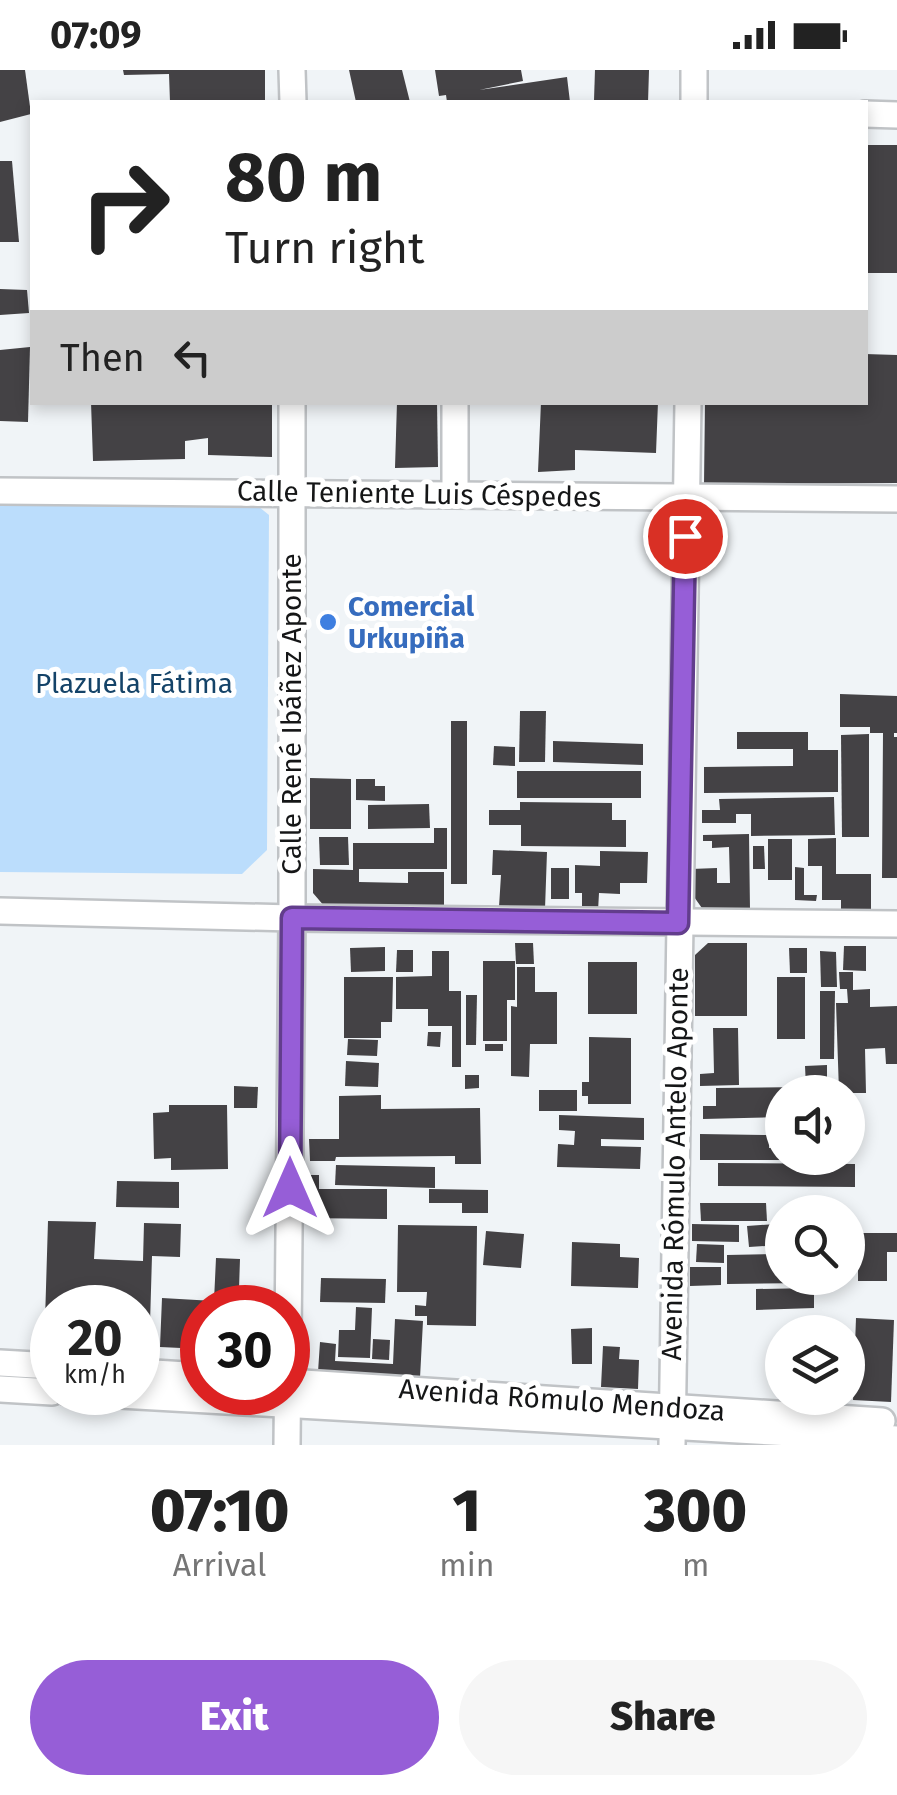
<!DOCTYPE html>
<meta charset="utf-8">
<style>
body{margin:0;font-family:"Fira Sans",sans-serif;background:#f6f6f6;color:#222;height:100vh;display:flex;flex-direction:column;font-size:38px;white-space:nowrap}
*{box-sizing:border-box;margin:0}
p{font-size:32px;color:#767676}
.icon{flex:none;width:55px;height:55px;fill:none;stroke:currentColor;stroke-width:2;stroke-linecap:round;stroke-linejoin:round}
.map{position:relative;height:1375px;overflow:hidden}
.details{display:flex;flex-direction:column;background:#fff;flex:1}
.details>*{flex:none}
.guide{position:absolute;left:30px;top:30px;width:838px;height:305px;border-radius:0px;box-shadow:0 5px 15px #0003;background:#fff;color:#222;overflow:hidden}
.tools{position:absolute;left:765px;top:1005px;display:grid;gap:20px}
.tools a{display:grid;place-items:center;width:100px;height:100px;border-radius:50%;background:#fff;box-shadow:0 5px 15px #0003;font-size:50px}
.speed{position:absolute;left:30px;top:1215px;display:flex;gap:20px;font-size:50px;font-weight:700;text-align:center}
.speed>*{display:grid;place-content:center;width:130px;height:130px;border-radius:50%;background:#fff;box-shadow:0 5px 15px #0003;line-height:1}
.speed small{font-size:25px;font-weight:400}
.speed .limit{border:15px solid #d22;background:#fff;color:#111}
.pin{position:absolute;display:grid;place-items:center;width:85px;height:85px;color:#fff;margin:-42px;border:5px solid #fff;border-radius:50%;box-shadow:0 2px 10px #0007}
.me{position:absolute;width:110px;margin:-55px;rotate:0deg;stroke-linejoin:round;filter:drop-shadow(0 0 8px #0008)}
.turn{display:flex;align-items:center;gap:35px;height:210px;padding:0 30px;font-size:45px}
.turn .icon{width:130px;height:130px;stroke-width:2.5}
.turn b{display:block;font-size:70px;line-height:85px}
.then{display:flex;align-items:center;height:95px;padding:0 30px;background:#0003;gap:20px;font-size:38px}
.eta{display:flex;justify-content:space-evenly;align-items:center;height:170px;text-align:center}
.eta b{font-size:60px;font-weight:800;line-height:70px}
.primary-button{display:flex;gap:20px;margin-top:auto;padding:20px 30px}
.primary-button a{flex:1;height:115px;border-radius:60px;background:#965ed7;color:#fff;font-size:40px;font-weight:800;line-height:115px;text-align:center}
.primary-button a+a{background:#f6f6f6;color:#222}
.status{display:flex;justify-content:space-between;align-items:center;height:70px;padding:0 50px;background:#fff;direction:ltr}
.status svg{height:28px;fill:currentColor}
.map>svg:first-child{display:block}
.green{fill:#bbddfc}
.building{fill:#444245}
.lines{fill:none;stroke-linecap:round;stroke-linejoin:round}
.minor-casing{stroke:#c0c3c6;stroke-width:30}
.minor{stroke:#fff;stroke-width:25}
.route-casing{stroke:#623d8c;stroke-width:25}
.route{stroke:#965ed7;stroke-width:18}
.shop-dot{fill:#3f7fe0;stroke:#fff;stroke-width:4}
.labels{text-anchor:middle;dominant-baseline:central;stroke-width:10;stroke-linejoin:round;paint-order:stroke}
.street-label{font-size:28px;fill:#151617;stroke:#fff}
.shop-label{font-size:28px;font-weight:bold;fill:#366cbe;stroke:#fff;text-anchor:start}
.park-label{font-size:28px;fill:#144368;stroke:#fff}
</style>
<div class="status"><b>07:09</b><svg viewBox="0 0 49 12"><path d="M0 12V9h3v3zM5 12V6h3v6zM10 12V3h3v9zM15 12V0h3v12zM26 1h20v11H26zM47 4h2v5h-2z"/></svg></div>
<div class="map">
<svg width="897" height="1375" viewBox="0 0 897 1375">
<rect width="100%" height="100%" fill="#f0f4f7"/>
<polygon class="green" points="0,432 253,432 269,445 267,780 242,804 0,802"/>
<g class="building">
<polygon points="0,0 25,0 31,44 0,52"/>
<polygon points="123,0 265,0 265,32 170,32 169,4 124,5"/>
<polygon points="349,0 402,0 410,32 356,32"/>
<polygon points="435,0 521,0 523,11 479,20 567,7 570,32 447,32 446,25 439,26"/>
<polygon points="595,0 649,0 648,32 594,30"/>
<rect x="865" y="75" width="32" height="128"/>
<polygon points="0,91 12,91 19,172 0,172"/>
<polygon points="0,219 27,220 29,243 0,245"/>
<polygon points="30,277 28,352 0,351 0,280"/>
<polygon points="865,284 897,285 897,413 704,414 705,332 865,332"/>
<polygon points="91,332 272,332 272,387 208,385 208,368 185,371 185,389 93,391"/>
<polygon points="397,332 437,332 438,397 395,398"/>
<polygon points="541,332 658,332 656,383 575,380 575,400 538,402"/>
<polygon points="840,624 897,626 897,663 894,663 894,667 897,667 897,808 882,808 883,663 870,663 870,657 840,657"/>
<polygon points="520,641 546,641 545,692 519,692"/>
<rect x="451" y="651" width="16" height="163"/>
<polygon points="737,662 808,662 808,680 838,680 838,722 704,723 704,697 793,696 793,679 737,679"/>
<polygon points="869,664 869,767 842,767 841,665"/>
<polygon points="553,671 643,674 643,695 553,692"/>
<polygon points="494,676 515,677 515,696 493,695"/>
<rect x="517" y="701" width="124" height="27"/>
<polygon points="310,708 351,709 351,759 310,759"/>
<polygon points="356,709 375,709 375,716 385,716 385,731 356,730"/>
<polygon points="834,727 835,765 751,766 751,744 736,744 736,753 702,753 702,740 720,740 719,729"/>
<polygon points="520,732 612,733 612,750 626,750 626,777 521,776 521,755 489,755 489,740 520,740"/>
<polygon points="429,734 430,758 368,759 368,735"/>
<polygon points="434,758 447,758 447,799 359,799 359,812 408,813 408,802 444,802 444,838 325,837 313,823 313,799 353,800 353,773 434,773"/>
<polygon points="749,764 750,840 704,841 692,824 691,799 717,798 717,813 730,813 729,777 712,778 712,771 703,771 703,765"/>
<polygon points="319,767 348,767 349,795 320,795"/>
<polygon points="836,768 836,804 871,804 871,839 841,839 841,830 822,830 822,796 808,796 808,769"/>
<rect x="768" y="769" width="24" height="41"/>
<polygon points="753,776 764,776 765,799 753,799"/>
<polygon points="493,780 547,782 545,839 499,837 501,805 492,805"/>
<polygon points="600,781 648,782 647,813 620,813 620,824 599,823 598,841 582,840 582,823 575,823 575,795 600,796"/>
<polygon points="795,797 804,798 804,825 817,825 816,831 795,830"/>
<rect x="551" y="798" width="18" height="31"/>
<polygon points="515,873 533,873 534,894 516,894"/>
<polygon points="708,873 747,873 747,946 695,946 695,885"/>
<polygon points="844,876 866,876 866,901 843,900"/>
<polygon points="385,877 385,901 351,902 350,878"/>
<polygon points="789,878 807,878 807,903 790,903"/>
<polygon points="397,880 413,880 413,902 396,902"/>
<polygon points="432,881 449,881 449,921 461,921 461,997 452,997 452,956 428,956 428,939 396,939 396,907 432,906"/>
<polygon points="820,881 836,882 837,917 821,917"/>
<polygon points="483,891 515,891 515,930 507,930 507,971 483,971"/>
<rect x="588" y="892" width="49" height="52"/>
<polygon points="517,897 535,897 535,922 557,922 557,974 530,974 529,1007 511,1006 511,936 517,937"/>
<polygon points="839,902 853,902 853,920 870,919 870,937 897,936 897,994 886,994 885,978 865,979 866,1023 851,1023 852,1050 848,1050 848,1022 839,1022 836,933 848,933 847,919 840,919"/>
<polygon points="344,907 393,907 392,952 381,952 381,968 344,968"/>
<rect x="777" y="907" width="28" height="62"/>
<polygon points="820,921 835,921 834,989 820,989"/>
<polygon points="466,925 477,925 476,975 466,975"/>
<polygon points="713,958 738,958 739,1015 700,1016 700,1004 714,1003"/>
<polygon points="428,962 441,962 440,977 427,976"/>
<polygon points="589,967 631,968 631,1034 588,1034 588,1026 582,1026 582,1012 589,1012"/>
<polygon points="348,969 378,970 377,986 347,985"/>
<rect x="485" y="974" width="18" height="7"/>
<polygon points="346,991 379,993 378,1017 345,1016"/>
<polygon points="827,995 827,1022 782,1022 782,1047 703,1049 703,1036 716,1036 716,1018 806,1017 805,996"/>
<polygon points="465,1005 479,1005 479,1018 465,1019"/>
<polygon points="234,1016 258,1017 257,1038 234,1038"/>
<rect x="539" y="1020" width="38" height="21"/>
<polygon points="381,1025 381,1039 480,1038 481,1094 455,1094 455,1086 336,1087 335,1091 310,1091 309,1069 339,1069 339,1026"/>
<polygon points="169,1035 227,1035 228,1099 171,1100 171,1088 154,1089 153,1043 169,1042"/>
<polygon points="559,1045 644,1048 644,1070 601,1069 601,1076 641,1077 640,1099 557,1097 558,1074 574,1075 575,1061 559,1060"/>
<polygon points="700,1064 769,1065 769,1078 782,1078 782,1090 700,1090"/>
<polygon points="718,1093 855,1094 855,1117 718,1116"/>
<polygon points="336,1095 435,1097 435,1118 335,1115"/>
<polygon points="305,1105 319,1105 319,1119 387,1119 387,1149 304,1148"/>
<polygon points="117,1111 179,1112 179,1138 116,1137"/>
<polygon points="429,1119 488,1120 488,1143 462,1143 462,1133 429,1133"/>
<polygon points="700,1133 766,1133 767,1151 701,1151"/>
<polygon points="48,1151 96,1152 94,1189 143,1191 144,1153 181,1154 180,1187 152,1186 149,1288 138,1287 138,1238 52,1238 52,1285 44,1284"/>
<polygon points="692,1154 739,1155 739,1172 692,1171"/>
<polygon points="776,1154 777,1159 782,1158 782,1175 749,1177 747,1156"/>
<polygon points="398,1155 477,1156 476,1256 427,1255 427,1246 415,1246 415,1235 426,1236 427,1222 397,1222"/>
<polygon points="486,1161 524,1164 521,1198 483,1195"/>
<polygon points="858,1163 897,1163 897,1182 887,1182 887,1211 858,1211"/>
<polygon points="572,1172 620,1174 620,1187 639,1188 638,1218 571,1216"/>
<polygon points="697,1174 724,1175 724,1193 696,1192"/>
<polygon points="782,1184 782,1208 809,1208 809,1213 727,1214 727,1185"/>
<polygon points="216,1188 240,1189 239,1219 258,1220 257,1238 202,1238 202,1279 160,1277 162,1228 214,1231"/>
<polygon points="690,1197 721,1197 721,1215 690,1216"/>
<polygon points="321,1208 386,1209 385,1233 320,1232"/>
<polygon points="814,1208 832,1208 832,1215 814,1216"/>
<polygon points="814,1218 814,1238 756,1240 756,1219"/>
<polygon points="356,1237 372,1238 370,1288 338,1287 339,1260 355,1260"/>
<polygon points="856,1248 894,1250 891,1332 853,1330"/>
<polygon points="395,1249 423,1251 420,1308 318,1302 320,1272 336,1274 335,1291 393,1294"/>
<polygon points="592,1258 592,1294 572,1294 571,1259"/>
<polygon points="373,1269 390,1270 389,1290 372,1289"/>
<polygon points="603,1276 620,1277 619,1289 639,1290 638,1319 601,1317"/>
</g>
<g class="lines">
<g class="minor-casing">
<g id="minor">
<polyline points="292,0 293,32"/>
<polyline points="694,32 694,0"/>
<polyline points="865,44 897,45"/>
<polyline points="455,332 455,424"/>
<polyline points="0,421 897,429"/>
<polyline points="0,841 292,848 897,854"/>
<polyline points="0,1293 52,1296"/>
<polyline points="138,1302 202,1306"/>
<polyline points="288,1312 882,1351"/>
<polyline points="0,1319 52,1322"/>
<polyline points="67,1322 897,1369"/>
<polyline points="287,1375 292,848 292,332"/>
<polyline points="672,1375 688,332"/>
</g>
</g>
<use href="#minor" class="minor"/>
</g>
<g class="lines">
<g class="route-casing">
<polyline id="route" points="290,1118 292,848 678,853 685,466"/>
</g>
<use href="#route" class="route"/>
</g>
<circle class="shop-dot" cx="328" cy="552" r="10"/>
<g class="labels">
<g class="street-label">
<text transform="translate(419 424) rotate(1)">Calle Teniente Luis Céspedes</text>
<text transform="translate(291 644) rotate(-90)">Calle René Ibáñez Aponte</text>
<text transform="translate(675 1094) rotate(-89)">Avenida Rómulo Antelo Aponte</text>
<text transform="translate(562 1330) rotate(4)">Avenida Rómulo Mendoza</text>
</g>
<g class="shop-label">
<text x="348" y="536">Comercial<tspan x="348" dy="32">Urkupiña</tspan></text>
</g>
<g class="park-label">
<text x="134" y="613">Plazuela Fátima</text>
</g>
</g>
</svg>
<div class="tools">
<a><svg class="icon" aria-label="sound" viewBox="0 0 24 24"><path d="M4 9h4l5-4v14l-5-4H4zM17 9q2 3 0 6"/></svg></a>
<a><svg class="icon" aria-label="search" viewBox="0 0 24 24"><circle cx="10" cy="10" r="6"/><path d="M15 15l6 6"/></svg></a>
<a><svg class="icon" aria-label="layers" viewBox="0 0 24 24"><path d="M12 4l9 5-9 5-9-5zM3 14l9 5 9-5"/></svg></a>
</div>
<div class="speed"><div>20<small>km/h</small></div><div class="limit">30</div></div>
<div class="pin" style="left:685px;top:466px;background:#d93025"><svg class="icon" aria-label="arrive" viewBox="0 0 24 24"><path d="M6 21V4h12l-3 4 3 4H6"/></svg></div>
<svg class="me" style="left:290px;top:1118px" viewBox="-20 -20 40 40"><path d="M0-17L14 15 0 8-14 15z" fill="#965ed7" stroke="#fff" stroke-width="4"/></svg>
<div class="guide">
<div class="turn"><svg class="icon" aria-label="right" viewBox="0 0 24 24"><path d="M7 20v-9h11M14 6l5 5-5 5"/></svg><div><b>80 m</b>Turn right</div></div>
<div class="then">Then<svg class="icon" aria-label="left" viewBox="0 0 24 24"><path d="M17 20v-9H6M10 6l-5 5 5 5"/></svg></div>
</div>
</div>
<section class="details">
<div class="eta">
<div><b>07:10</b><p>Arrival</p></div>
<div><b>1</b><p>min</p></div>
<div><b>300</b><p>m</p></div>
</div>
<div class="primary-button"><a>Exit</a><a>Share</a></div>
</section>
